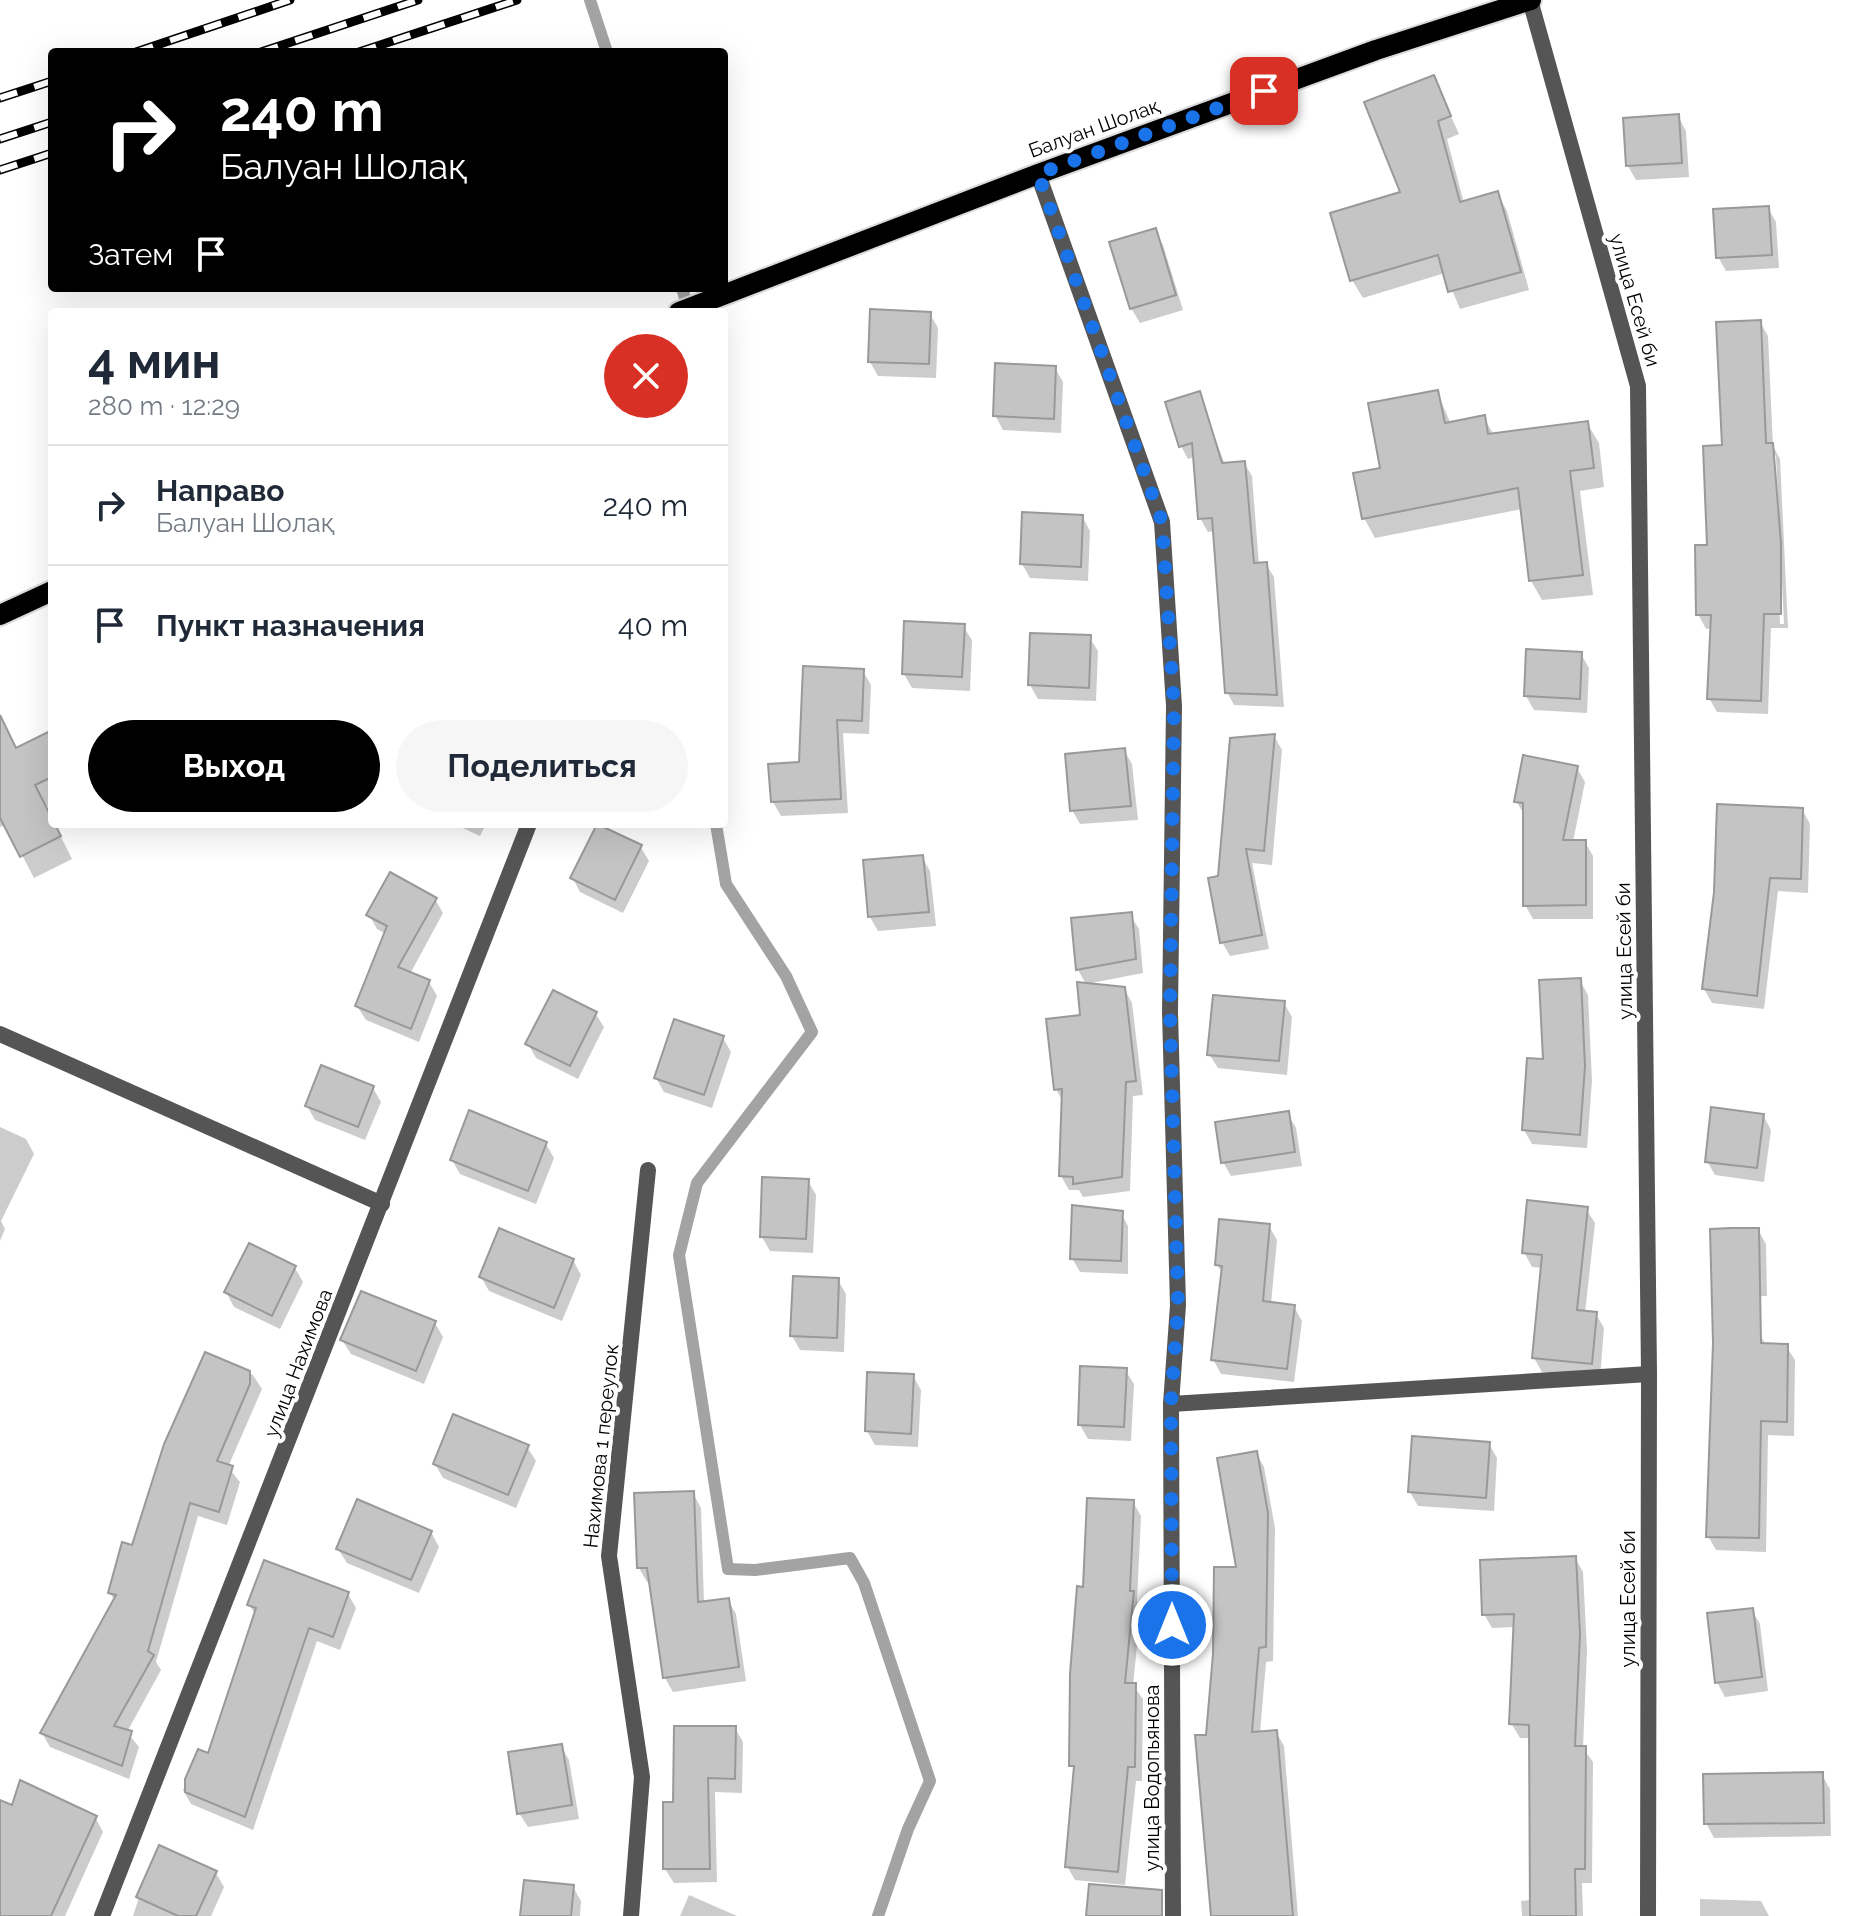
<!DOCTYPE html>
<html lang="ru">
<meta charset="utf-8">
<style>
body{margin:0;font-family:Raleway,sans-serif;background:#f6f6f7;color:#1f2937;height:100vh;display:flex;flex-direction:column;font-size:30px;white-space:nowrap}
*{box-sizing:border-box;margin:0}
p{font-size:26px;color:#747a83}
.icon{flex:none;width:44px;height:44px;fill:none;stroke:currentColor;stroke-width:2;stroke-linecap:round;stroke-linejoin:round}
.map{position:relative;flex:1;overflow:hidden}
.panel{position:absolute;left:48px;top:308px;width:680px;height:520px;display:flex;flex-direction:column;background:#fff;border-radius:8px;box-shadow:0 8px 32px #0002}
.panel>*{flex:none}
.top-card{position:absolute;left:48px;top:48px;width:680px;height:244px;border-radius:8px;box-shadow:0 8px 32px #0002;background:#000;color:#fff;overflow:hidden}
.pin{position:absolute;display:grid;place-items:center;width:68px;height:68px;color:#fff;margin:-34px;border-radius:16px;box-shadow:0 4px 12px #0006}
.me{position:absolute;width:88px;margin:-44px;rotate:0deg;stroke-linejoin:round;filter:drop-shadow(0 0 6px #0008)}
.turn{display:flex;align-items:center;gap:28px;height:168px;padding:0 40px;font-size:36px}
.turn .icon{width:104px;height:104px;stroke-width:2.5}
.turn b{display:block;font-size:56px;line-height:68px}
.then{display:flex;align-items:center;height:76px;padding:0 40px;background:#0003;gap:16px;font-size:30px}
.round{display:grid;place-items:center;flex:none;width:84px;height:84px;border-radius:42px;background:#f6f6f7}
.headline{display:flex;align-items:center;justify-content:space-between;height:136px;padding:0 40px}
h1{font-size:48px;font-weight:700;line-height:60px}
.primary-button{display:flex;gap:16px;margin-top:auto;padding:16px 40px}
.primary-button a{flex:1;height:92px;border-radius:48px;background:#000;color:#fff;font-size:32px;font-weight:700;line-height:92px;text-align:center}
.primary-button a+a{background:#f6f6f7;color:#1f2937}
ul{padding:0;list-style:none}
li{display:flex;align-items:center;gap:24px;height:120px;padding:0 40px;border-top:2px solid #e0e1e3}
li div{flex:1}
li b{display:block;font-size:30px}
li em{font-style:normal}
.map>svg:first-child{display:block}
.shadow{fill:#0003;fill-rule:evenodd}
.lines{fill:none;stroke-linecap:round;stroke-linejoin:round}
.stream{stroke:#a3a3a3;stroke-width:12}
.building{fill:#c4c4c4;stroke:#999;stroke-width:2}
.primary-casing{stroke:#dbdbdb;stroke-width:24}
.street{stroke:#555;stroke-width:16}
.primary{stroke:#000;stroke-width:20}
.rail-casing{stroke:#000;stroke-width:9}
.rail{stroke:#fff;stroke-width:6;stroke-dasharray:18;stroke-linecap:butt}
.route{stroke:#1a73e8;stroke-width:14;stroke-dasharray:0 25.2}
.labels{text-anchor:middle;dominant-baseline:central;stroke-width:8;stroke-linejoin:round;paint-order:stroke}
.street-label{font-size:20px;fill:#000;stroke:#fff}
</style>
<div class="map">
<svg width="1860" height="1916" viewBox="0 0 1860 1916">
<rect width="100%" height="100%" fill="#fff"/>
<g class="shadow">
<polygon points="1433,77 1459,134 1447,139 1464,203 1497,193 1507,211 1529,290 1460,309 1445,273 1363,298 1352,280 1402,194"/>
<polygon points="1678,116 1686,131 1689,177 1636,180 1628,166"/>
<polygon points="1768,208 1776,222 1779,268 1726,271 1718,257"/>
<polygon points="1155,231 1163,245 1183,310 1140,323 1131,308"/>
<polygon points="930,314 938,328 936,378 878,376 870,362"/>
<path d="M1760 322 1768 336 1773 446 1780 459 1788 628H1771L1768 714 1717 712 1709 698 1712 628 1706 629 1698 614 1724 447ZM1772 452 1776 456 1784 624H1780Z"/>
<polygon points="1055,368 1063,382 1061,433 1003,430 995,415"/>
<polygon points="1437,392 1451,424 1484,418 1494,435 1587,423 1599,443 1604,487 1580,491 1593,595 1542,600 1531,581 1522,509 1375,538 1364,518 1383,469"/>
<polygon points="1199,394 1225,465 1244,463 1252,476 1259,565 1266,564 1274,577 1284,707 1234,705 1227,692 1215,531 1208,532 1200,518 1195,457 1188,459 1181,446"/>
<polygon points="1082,516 1090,531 1088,581 1030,578 1022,564"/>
<polygon points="963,626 972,640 970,691 912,688 904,674"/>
<polygon points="1089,637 1098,651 1096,701 1038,699 1030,685"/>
<polygon points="1581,654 1589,668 1587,713 1534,710 1526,696"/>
<polygon points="863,671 871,685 869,734 843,733 848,813 781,816 773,802"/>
<polygon points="52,733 52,804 46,807 72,859 34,878 6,824 0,827 0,758"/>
<polygon points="1274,736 1282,750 1272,865 1252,863 1269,949 1230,956 1222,942 1220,878"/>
<polygon points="1124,750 1132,764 1138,820 1080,824 1072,810"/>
<polygon points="1577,768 1585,782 1573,842 1585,842 1593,856 1593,919 1533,919 1525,905 1525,816 1516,801"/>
<polygon points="1802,809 1810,824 1808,893 1778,891 1764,1009 1712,1003 1704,989"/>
<polygon points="454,824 486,824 480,836"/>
<polygon points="640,846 649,861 623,913 580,892 572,877"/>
<polygon points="922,857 930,871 936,926 878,931 870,917"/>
<polygon points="435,899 443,913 410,974 429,982 437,996 419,1042 366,1020 357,1006 386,934 377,929 369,915"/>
<polygon points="1130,915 1139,929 1143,973 1086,984 1078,970 1074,919"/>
<polygon points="1580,981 1588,995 1592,1081 1587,1148 1532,1144 1524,1130"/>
<polygon points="1124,988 1132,1003 1143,1095 1133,1096 1130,1191 1083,1197 1079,1190 1069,1190 1061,1176 1063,1102 1056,1089"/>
<polygon points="1284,1003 1292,1017 1287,1075 1218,1068 1209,1054"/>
<polygon points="595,1013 604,1027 578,1079 536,1058 528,1044"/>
<polygon points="723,1038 731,1052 712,1108 664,1092 656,1078"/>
<polygon points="373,1088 381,1102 365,1140 315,1120 307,1106"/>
<polygon points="1288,1114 1296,1128 1302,1166 1231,1176 1223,1162"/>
<polygon points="1763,1115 1771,1130 1764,1182 1715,1175 1707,1161"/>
<polygon points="0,1127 26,1139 34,1154 1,1221 5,1229 0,1241"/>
<polygon points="546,1144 554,1158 536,1204 460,1174 452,1160"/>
<polygon points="808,1181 816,1195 813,1253 770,1251 762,1237"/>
<polygon points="1586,1209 1595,1223 1585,1313 1596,1314 1604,1328 1600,1378 1542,1372 1534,1358 1543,1268 1532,1267 1524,1252"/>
<polygon points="1120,1211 1128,1226 1128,1274 1080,1272 1072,1258"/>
<polygon points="1269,1226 1277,1240 1271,1304 1294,1307 1302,1321 1294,1382 1221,1374 1213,1359 1223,1274 1217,1265"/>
<polygon points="1758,1230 1766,1244 1767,1296 1722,1297"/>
<polygon points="573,1260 581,1275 562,1321 489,1291 481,1277"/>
<polygon points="295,1268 303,1282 280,1329 234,1307 226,1292"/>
<polygon points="838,1280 846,1294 844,1352 800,1350 792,1336"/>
<polygon points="435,1323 443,1337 424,1384 351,1354 342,1340"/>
<polygon points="1760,1335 1766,1345 1786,1346 1795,1360 1794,1436 1768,1435 1766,1552 1716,1550 1708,1536"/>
<polygon points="206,1354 253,1375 262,1389 228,1467 240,1482 227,1525 198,1516 156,1662 161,1670 127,1732 139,1747 129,1779 50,1747 42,1733 115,1601 110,1593 133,1547"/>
<polygon points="1125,1370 1134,1384 1131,1441 1088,1439 1080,1425"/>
<polygon points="913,1376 921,1390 918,1447 875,1445 867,1431"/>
<polygon points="1489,1444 1497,1458 1494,1511 1418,1506 1410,1492"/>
<polygon points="527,1447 536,1461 516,1508 443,1478 435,1464"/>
<polygon points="1256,1453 1264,1467 1275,1528 1273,1661 1266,1662 1260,1733 1276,1732 1284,1746 1298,1916 1212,1916 1208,1736 1215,1654 1238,1569"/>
<polygon points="693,1493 701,1508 704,1603 728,1600 736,1614 746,1681 673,1692 665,1678 651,1582 647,1582 639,1568"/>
<polygon points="1133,1502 1141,1516 1137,1601 1141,1607 1133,1685 1143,1699 1142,1781 1136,1781 1125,1885 1075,1880 1067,1866 1085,1589"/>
<polygon points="431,1532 439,1547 419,1593 347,1563 338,1549"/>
<polygon points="1575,1558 1583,1572 1587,1650 1583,1748 1593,1762 1592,1883 1582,1883 1583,1916 1522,1916 1521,1901 1532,1900 1531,1738 1520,1738 1511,1723 1515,1627 1492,1628 1484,1614"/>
<polygon points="348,1594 356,1608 340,1650 317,1641 253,1830 191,1804 183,1790 199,1751 209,1755 256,1615 249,1605"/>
<polygon points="1752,1610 1760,1624 1768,1691 1725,1697 1717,1682"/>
<polygon points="735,1728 743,1742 742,1793 715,1792 717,1882 674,1883 665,1869 675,1804"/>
<polygon points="561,1746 569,1760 579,1819 528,1827 519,1813"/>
<polygon points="1822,1775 1830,1789 1831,1836 1714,1838 1706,1823"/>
<polygon points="0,1802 14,1808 95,1817 103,1832 65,1916 0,1916"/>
<polygon points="216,1873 224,1887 211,1916 133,1916 144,1882"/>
<polygon points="573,1887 581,1901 580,1916 522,1916"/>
<polygon points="689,1895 737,1916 680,1916"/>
<polygon points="1700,1899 1761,1901 1769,1916 1700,1916"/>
</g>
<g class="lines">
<g class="stream">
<polyline points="590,0 607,52"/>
<polyline points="682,288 689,312"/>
<polyline points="716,824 726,884 786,976 812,1032 697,1183 679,1255 728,1569 755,1570 850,1558 864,1583 930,1781 908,1829 878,1916"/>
</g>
</g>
<g class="building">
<polygon points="1434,75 1451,116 1438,121 1460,202 1498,191 1521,272 1448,292 1438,255 1350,281 1330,213 1400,192 1364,102"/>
<polygon points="1679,114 1682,163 1626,166 1623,118"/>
<polygon points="1769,206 1772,255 1716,258 1713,209"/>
<polygon points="1156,228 1176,295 1130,309 1109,242"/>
<polygon points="870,309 931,312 929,364 868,362"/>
<polygon points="1761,320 1766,443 1773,443 1781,544 1781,614 1764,614 1761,701 1707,699 1711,615 1696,615 1695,545 1707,545 1703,446 1722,445 1716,322"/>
<polygon points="995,363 1056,366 1054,419 993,416"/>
<polygon points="1438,390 1445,423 1485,415 1488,434 1588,421 1594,468 1570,471 1583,575 1529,581 1518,488 1362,519 1353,473 1380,468 1368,403"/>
<polygon points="1200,391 1222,463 1245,461 1254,563 1267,562 1277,695 1225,693 1212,518 1198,519 1192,443 1179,447 1165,402"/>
<polygon points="1022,512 1083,515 1081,567 1020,564"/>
<polygon points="904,621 965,624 962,677 902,674"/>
<polygon points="1030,633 1091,635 1089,688 1028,685"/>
<polygon points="1526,649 1582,652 1580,699 1524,696"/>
<polygon points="803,666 864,669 862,721 837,720 841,799 771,802 768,764 799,762"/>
<polygon points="0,715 16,748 52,730 52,777 35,785 61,836 20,857 0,818"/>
<polygon points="1275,734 1264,851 1246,849 1262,935 1220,943 1208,878 1218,876 1230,738"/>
<polygon points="1125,748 1131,806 1070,811 1065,754"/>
<polygon points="1523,755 1578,766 1563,840 1586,840 1586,905 1523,906 1523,803 1514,802"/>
<polygon points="1717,804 1803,808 1801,879 1770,878 1757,996 1702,989 1714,892"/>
<polygon points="597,824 642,845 615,900 570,878"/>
<polygon points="923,855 929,912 868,917 863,860"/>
<polygon points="390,872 437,898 398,967 430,980 411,1029 355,1006 387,926 366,915"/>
<polygon points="1132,912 1136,959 1076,970 1071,918"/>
<polygon points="1581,978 1585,1066 1580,1135 1522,1130 1527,1058 1543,1059 1539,980"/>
<polygon points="1077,982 1125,987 1136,1081 1126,1082 1122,1177 1073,1184 1073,1177 1059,1176 1062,1089 1054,1090 1046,1019 1080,1015"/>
<polygon points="553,990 597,1012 570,1066 525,1044"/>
<polygon points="1213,995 1285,1001 1279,1061 1207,1055"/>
<polygon points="674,1019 724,1036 704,1095 654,1078"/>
<polygon points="321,1065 374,1086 358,1127 305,1106"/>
<polygon points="1711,1107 1764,1114 1757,1168 1705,1162"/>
<polygon points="469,1110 547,1142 528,1191 450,1160"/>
<polygon points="1289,1111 1295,1152 1221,1163 1215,1122"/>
<polygon points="762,1177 809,1179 806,1239 760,1237"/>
<polygon points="1527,1200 1588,1207 1577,1310 1597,1312 1592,1364 1532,1358 1542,1255 1522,1253"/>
<polygon points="1072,1205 1123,1211 1121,1261 1070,1259"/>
<polygon points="1219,1219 1270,1224 1263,1301 1295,1305 1287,1369 1211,1360 1222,1266 1215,1265"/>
<polygon points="499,1228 574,1259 554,1308 479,1277"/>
<polygon points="1732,1228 1759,1228 1761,1343 1788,1344 1787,1422 1761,1421 1759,1538 1706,1537 1713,1343 1710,1229"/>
<polygon points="249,1243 296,1266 272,1316 224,1292"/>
<polygon points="793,1276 839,1278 837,1338 790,1336"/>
<polygon points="361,1291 436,1321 416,1371 340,1340"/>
<polygon points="205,1352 250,1371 250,1384 217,1461 233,1466 219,1512 190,1503 148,1651 154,1655 114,1726 132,1731 122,1766 40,1733 116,1595 108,1593 122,1542 132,1545 164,1444"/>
<polygon points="1080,1366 1127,1368 1124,1427 1078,1425"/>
<polygon points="867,1372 914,1374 911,1434 865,1431"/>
<polygon points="453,1414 529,1445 508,1495 433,1464"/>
<polygon points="1412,1436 1490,1442 1486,1498 1408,1492"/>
<polygon points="1257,1451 1268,1513 1266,1647 1259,1648 1252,1732 1277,1730 1293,1916 1211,1916 1195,1735 1206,1735 1213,1654 1214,1567 1236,1567 1217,1458"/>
<polygon points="694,1491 698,1602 729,1598 739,1667 663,1678 647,1568 637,1568 634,1493"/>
<polygon points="1087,1498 1134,1500 1130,1591 1134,1591 1125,1683 1136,1683 1135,1767 1128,1767 1118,1872 1065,1867 1074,1766 1069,1766 1070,1674 1077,1586 1083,1587"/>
<polygon points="357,1499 432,1531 411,1580 336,1549"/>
<polygon points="1576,1556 1580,1634 1575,1746 1586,1746 1585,1869 1575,1869 1576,1916 1530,1916 1529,1725 1509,1724 1514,1614 1482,1615 1480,1560"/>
<polygon points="264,1560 349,1592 333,1637 309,1628 245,1817 185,1792 185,1779 198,1749 208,1753 256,1608 247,1605"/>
<polygon points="1753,1608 1762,1677 1715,1683 1707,1613"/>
<polygon points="674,1726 736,1726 735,1779 708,1778 710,1869 663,1869 663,1802 673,1802"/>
<polygon points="562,1744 572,1805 517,1814 508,1752"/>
<polygon points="1823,1772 1824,1823 1704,1824 1703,1774"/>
<polygon points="20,1780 97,1816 51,1916 0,1916 0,1800 12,1805"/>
<polygon points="159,1845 217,1871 196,1916 178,1916 136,1897"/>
<polygon points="524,1880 574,1885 571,1916 520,1916"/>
<polygon points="1089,1884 1162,1890 1162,1916 1086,1916"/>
</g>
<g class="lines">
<g class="primary-casing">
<g id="primary">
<polyline points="679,312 1038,174 1376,50 1531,0"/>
<polyline points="0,615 52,591"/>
</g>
</g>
<g class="street">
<polyline points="1530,0 1638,386 1649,1374 1648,1916"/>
<polyline points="1038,174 1162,522 1174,706 1170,1012 1178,1305 1171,1404 1173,1916"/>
<polyline points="0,1034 382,1204"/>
<polyline points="1171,1404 1649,1374"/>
<polyline points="102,1916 529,824"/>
<polyline points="631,1916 642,1777 609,1556 648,1170"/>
</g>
<use href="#primary" class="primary"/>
<g class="rail-casing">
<g id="rail">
<polyline points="136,52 290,0"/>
<polyline points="261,52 418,0"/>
<polyline points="359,52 517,0"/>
<polyline points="0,98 52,81"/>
<polyline points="0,139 52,122"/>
<polyline points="0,170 52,153"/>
</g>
</g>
<use href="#rail" class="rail"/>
</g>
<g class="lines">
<polyline class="route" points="1172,1625 1171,1404 1178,1305 1170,1012 1174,706 1162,522 1038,174 1264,91"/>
</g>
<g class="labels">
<g class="street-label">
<text transform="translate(1094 128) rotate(-20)">Балуан Шолақ</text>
<text transform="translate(1635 300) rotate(74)">улица Есей би</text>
<text transform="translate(1624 951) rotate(-91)">улица Есей би</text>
<text transform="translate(298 1363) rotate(-69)">улица Нахимова</text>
<text transform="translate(601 1446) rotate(-84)">Нахимова 1 переулок</text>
<text transform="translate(1628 1599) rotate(-90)">улица Есей би</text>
<text transform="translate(1152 1778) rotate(-90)">улица Водопьянова</text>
</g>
</g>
</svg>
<div class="pin" style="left:1264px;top:91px;background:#d93025"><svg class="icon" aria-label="arrive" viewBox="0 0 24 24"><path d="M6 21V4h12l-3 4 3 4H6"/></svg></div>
<svg class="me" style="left:1172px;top:1625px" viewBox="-20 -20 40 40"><circle r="17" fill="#1a73e8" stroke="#fff" stroke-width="3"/><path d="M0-11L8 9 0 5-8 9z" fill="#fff"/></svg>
<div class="top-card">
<div class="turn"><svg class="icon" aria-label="right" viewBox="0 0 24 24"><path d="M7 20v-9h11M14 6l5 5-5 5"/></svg><div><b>240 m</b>Балуан Шолақ</div></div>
<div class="then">Затем<svg class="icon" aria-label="arrive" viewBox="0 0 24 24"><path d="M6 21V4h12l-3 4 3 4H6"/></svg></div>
</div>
<section class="panel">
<div class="headline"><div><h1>4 мин</h1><p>280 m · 12:29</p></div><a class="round" style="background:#d93025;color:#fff"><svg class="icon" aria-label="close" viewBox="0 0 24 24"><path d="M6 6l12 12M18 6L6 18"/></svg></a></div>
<ul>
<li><svg class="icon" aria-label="right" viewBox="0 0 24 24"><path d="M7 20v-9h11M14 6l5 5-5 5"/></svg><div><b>Направо</b><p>Балуан Шолақ</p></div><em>240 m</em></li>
<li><svg class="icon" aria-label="arrive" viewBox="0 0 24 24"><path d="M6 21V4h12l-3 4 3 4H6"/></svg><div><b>Пункт назначения</b></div><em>40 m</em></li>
</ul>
<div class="primary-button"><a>Выход</a><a>Поделиться</a></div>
</section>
</div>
